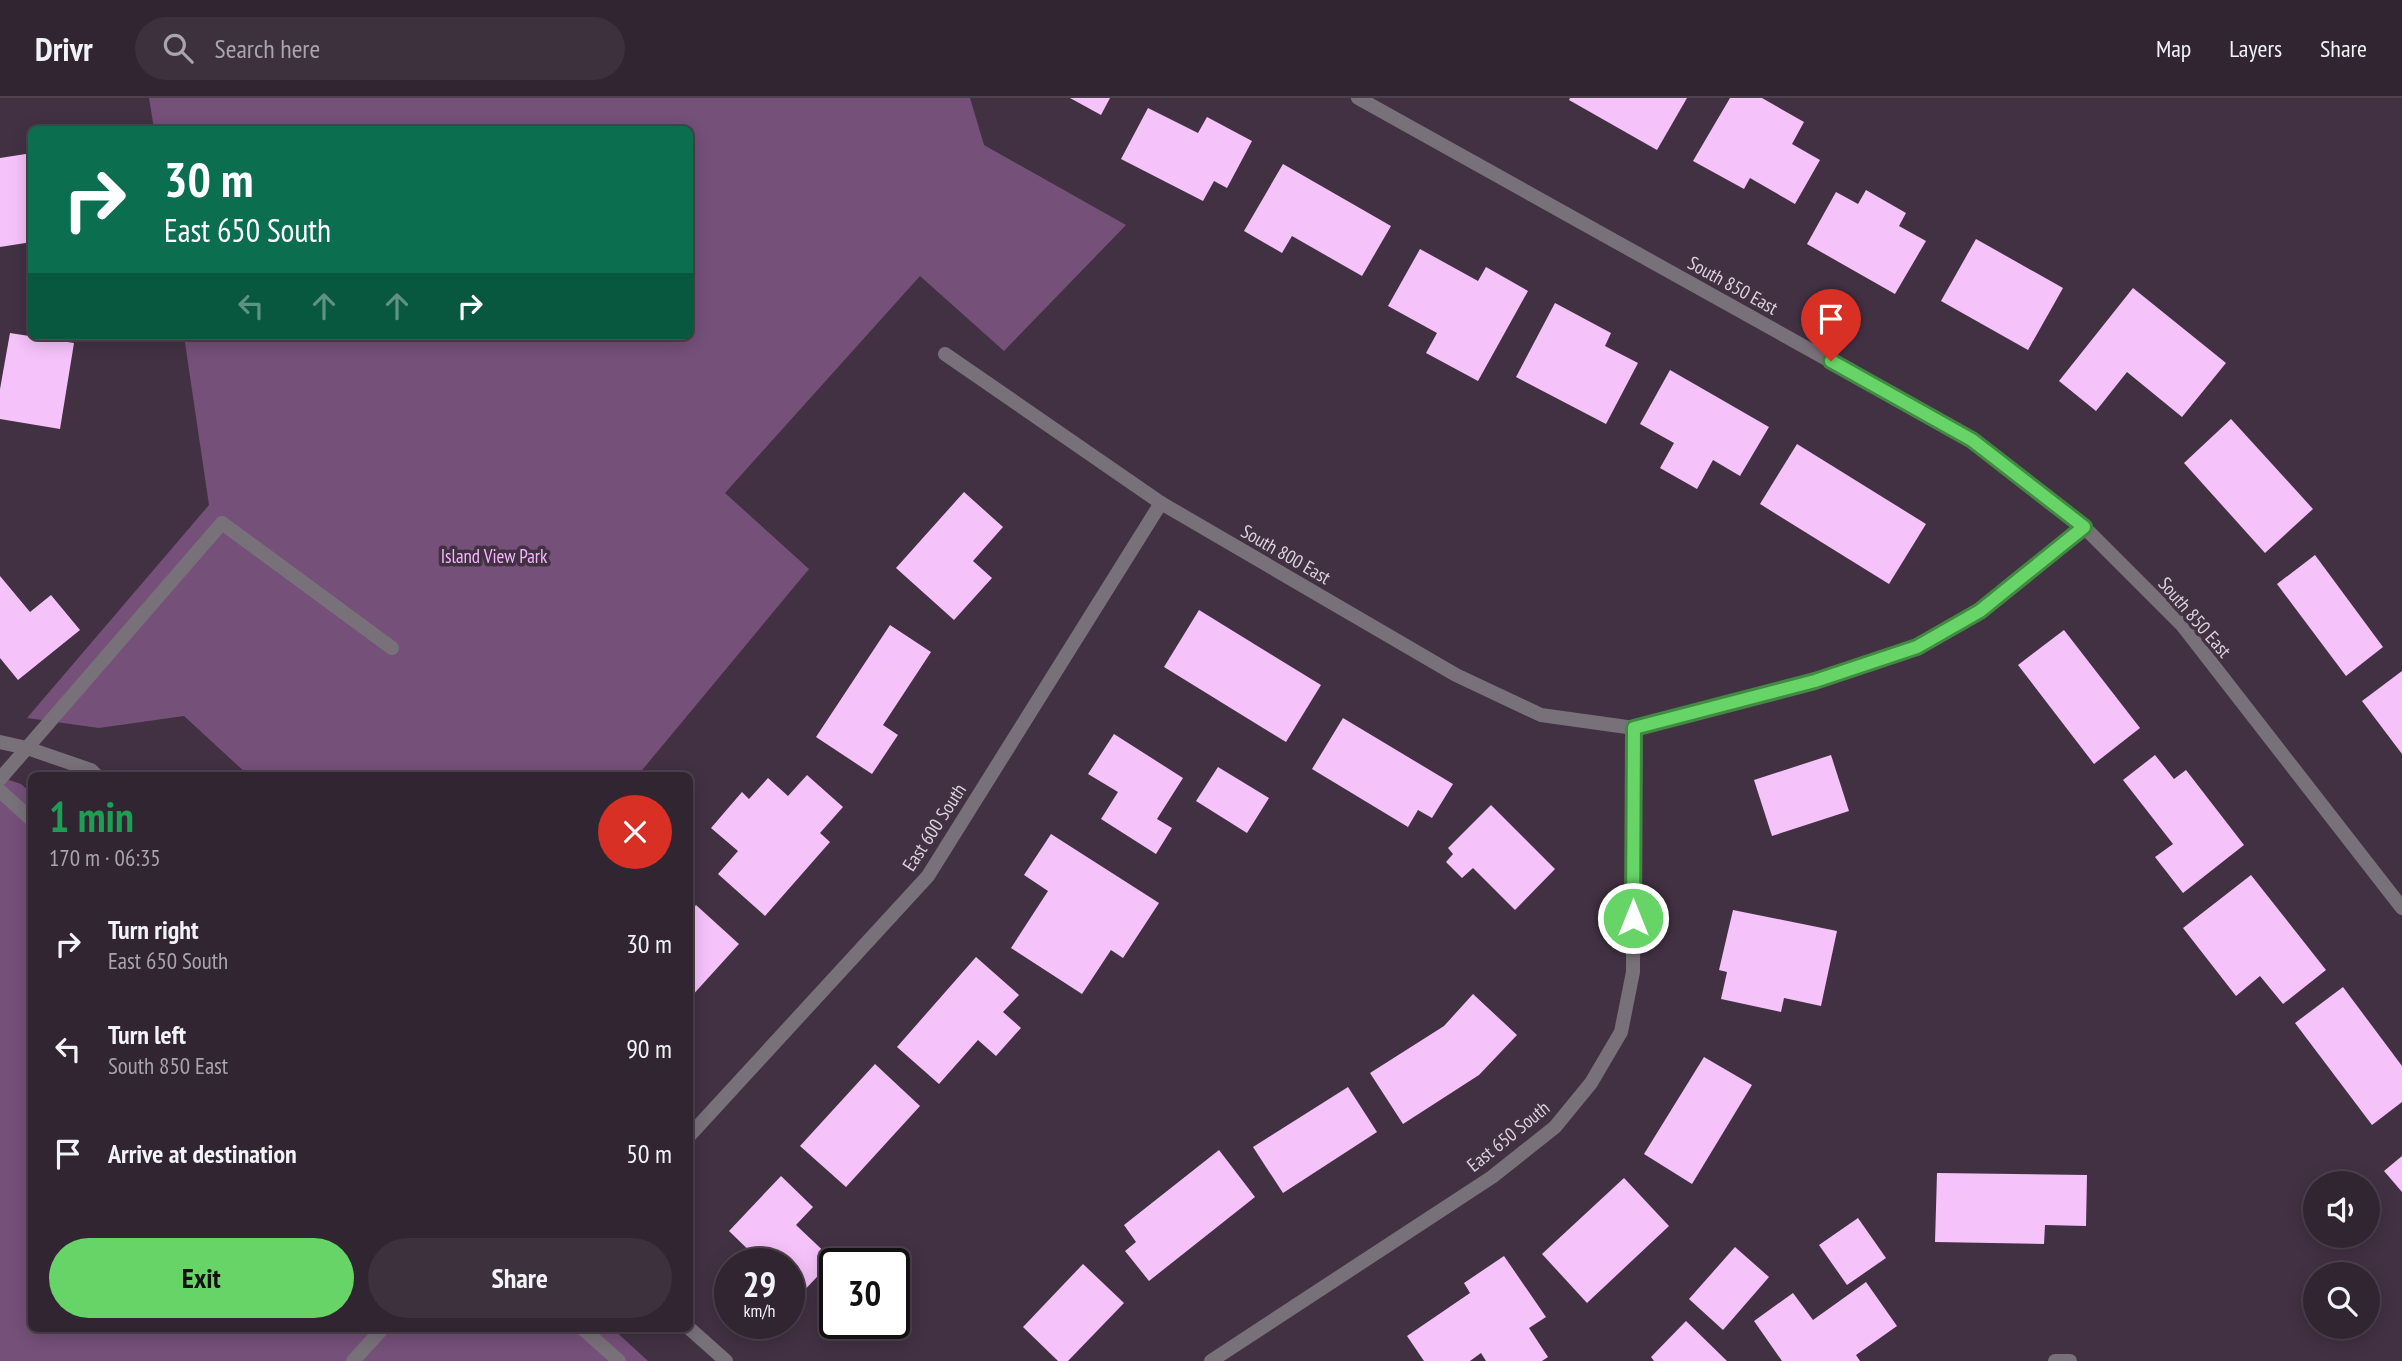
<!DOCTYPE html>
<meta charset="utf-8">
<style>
body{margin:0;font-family:"PT Sans Narrow",sans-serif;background:#3d313e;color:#f1f3f6;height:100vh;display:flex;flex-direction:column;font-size:26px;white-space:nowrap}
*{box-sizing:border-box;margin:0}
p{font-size:23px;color:#a8a5ac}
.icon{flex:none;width:38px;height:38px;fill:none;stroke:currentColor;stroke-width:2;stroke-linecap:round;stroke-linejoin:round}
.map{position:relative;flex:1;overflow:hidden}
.details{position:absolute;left:28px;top:674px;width:665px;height:560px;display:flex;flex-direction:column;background:#322532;border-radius:10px;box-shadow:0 4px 18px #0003,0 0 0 2px #4d424d}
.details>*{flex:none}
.guide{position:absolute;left:28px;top:28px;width:665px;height:214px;border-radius:10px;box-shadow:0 4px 18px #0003,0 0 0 2px #4d424d;background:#0b6e4f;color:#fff;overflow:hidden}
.controls{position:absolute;left:2303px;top:1073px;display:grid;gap:14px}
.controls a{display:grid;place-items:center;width:77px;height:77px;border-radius:50%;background:#322532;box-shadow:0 4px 18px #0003,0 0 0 2px #4d424d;font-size:35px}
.speed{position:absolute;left:714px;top:1150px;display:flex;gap:14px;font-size:35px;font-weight:700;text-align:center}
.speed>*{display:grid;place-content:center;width:91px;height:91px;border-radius:50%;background:#322532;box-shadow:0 4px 18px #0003,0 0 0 2px #4d424d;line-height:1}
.speed small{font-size:18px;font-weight:400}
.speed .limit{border:4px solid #111;border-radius:10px;background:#fff;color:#111}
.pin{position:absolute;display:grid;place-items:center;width:60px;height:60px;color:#fff;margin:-72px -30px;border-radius:50% 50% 50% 0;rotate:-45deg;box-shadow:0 0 7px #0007}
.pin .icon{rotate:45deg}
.me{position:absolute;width:77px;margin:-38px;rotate:0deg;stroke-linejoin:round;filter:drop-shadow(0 0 5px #0008)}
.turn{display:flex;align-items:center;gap:24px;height:147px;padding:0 21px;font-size:32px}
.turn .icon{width:91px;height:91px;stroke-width:2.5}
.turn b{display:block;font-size:49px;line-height:60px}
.lanes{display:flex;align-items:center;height:66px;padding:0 21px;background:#0003;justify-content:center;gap:35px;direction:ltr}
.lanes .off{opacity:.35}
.round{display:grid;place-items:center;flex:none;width:74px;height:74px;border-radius:37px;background:#3d313e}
.summary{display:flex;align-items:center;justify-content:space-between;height:119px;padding:0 21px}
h1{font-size:42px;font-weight:700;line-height:52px;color:#1e9e55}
.action{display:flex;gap:14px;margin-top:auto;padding:14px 21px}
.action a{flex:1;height:80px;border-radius:42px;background:#66d466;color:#111;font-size:28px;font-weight:700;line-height:80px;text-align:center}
.action a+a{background:#3d313e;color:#f1f3f6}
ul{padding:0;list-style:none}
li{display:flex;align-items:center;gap:21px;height:105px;padding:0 21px}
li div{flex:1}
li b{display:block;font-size:26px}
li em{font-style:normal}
header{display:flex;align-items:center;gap:42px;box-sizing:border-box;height:98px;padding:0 35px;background:#322532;border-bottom:2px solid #4d424d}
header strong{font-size:33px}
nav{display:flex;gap:38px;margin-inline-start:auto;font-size:24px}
.search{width:490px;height:63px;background:#3d313e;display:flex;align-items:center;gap:18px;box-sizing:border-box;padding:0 24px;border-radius:38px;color:#a8a5ac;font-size:26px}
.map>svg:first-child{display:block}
.green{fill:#755079}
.building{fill:#f5c2fa}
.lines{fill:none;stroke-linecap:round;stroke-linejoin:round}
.lane{stroke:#79717a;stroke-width:14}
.street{stroke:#79717a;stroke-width:14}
.route-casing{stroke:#428a42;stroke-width:18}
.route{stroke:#66d466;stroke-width:12}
.labels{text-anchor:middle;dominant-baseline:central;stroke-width:7;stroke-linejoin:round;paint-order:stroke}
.street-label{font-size:19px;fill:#dcd2dd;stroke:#423143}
.park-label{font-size:19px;fill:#f8b5ff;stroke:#423143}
</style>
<header>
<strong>Drivr</strong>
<div class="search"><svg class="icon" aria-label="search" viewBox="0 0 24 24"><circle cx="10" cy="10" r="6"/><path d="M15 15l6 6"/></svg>Search here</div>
<nav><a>Map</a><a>Layers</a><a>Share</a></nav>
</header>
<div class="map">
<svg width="2402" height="1263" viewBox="0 0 2402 1263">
<rect width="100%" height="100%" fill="#423143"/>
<g class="green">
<polygon points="149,0 970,0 984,47 1126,127 1004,253 920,178 725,395 809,471 638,677 248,677 184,618 99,630 27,620 209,407 184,238 690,238 690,32 154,31"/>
<polygon points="0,679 21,686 31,695 32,1230 612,1230 648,1263 0,1263"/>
</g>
<g class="building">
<polygon points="1070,0 1110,0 1101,17"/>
<polygon points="1570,0 1687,0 1657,52 1569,2"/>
<polygon points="1730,0 1762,0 1804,24 1792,46 1820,62 1795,106 1750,80 1744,91 1693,63"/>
<polygon points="1148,10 1198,35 1207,19 1252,43 1227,90 1214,83 1203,103 1121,61"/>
<polygon points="32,55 32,144 0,149 0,60"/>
<polygon points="1283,66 1391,128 1362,178 1292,138 1282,155 1244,133"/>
<polygon points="1866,92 1906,115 1899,128 1926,143 1895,196 1807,146 1836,94 1858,106"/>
<polygon points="1976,141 2063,190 2028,252 1941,203"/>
<polygon points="1420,151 1478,183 1486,169 1528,193 1478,283 1426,255 1437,235 1388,208"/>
<polygon points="2133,190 2226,265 2182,319 2127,274 2096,313 2059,283"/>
<polygon points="1555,205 1611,235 1605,248 1638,265 1606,326 1516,279"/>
<polygon points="10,235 74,245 60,331 0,321 0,291"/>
<polygon points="1670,272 1769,329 1740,378 1713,362 1697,391 1660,370 1674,345 1640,326"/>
<polygon points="2231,321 2313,411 2265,455 2184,365"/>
<polygon points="1797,346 1926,426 1889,486 1760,406"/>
<polygon points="964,394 1003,429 973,463 992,480 954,522 896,470"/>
<polygon points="2315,457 2383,549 2346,578 2277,486"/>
<polygon points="0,478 30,514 51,497 80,532 18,582 0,560"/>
<polygon points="1199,512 1321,587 1286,644 1164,569"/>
<polygon points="890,527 931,554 883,627 898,637 872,676 816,639"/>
<polygon points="2064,532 2140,630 2094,666 2018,567"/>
<polygon points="2402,573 2402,656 2362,603"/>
<polygon points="1343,620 1453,686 1432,720 1418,712 1408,729 1312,671"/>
<polygon points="1114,636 1183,680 1157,721 1172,730 1156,756 1101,721 1118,694 1088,676"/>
<polygon points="1831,657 1849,713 1772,738 1754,682"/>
<polygon points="2155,657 2174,681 2186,672 2244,747 2183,795 2155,759 2173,746 2123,682"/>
<polygon points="1218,669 1269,700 1247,735 1196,703"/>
<polygon points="807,677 843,709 820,735 830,744 765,818 718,776 738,753 711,730 742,694 749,701 768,680 788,698"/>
<polygon points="1491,707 1555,771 1515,812 1473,770 1462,780 1446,764 1453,756 1448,750"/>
<polygon points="1051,736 1159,805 1123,860 1111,852 1082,896 1011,850 1048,793 1024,777"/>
<polygon points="2251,777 2326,872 2283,906 2260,878 2236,898 2183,830"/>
<polygon points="696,807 739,846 690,900 690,814"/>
<polygon points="1733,812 1837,833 1821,908 1784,900 1781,914 1721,901 1727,874 1719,872"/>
<polygon points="976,859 1019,897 1003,914 1021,930 996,958 978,942 939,986 897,949"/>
<polygon points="2343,889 2402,968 2402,1004 2372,1027 2295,925"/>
<polygon points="1473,896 1517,937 1479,977 1403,1026 1370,975 1444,928"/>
<polygon points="1704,959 1752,987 1692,1086 1644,1056"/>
<polygon points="875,966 920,1008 846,1089 800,1048"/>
<polygon points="1348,989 1377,1034 1283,1095 1253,1049"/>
<polygon points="1219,1052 1255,1099 1149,1183 1125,1153 1136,1144 1124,1127"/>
<polygon points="2402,1058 2402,1094 2384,1073"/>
<polygon points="1937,1075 2087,1077 2086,1128 2045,1127 2044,1146 1935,1144"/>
<polygon points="781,1078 813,1109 796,1127 833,1162 798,1199 789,1191 789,1166 763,1166 729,1133"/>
<polygon points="1624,1080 1669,1128 1587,1205 1542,1156"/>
<polygon points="1858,1120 1886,1160 1847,1187 1819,1147"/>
<polygon points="1735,1149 1769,1179 1723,1232 1689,1201"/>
<polygon points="1504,1158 1546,1219 1529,1230 1548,1259 1542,1263 1486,1263 1481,1255 1470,1263 1424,1263 1407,1238 1470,1195 1464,1185"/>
<polygon points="1083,1166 1124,1205 1068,1263 1058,1263 1023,1229"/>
<polygon points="1866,1184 1897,1228 1856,1257 1860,1263 1782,1263 1754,1223 1793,1195 1813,1222"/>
<polygon points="1686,1223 1727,1263 1654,1263 1651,1259"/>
</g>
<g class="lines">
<g class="lane">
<polyline points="0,681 222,425 392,550"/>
<polyline points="0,693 32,722"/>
<polyline points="582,1230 619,1263"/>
<polyline points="353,1263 383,1230"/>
</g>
<g class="street">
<polyline points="1358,0 1972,342 2084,429 2182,527 2402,810"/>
<polyline points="945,256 1161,405 1456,577 1541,617 1634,630"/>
<polyline points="0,644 27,650 91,672 96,677"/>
<polyline points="690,1037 928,778 1161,405"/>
<polyline points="689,1230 726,1263"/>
<polyline points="1211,1263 1492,1079 1555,1029 1591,985 1621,934 1633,874 1634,630 1815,583 1917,549 1980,513 2084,429"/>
<polyline points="2055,1263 2070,1263"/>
</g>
</g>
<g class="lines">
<g class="route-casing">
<polyline id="route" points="1633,820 1634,630 1815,583 1917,549 1980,513 2084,429 1972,342 1831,263"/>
</g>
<use href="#route" class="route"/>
</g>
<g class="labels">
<g class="street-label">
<text transform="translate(1733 187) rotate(29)">South 850 East</text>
<text transform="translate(1286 456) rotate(30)">South 800 East</text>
<text transform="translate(2195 519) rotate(49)">South 850 East</text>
<text transform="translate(934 729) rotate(-57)">East 600 South</text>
<text transform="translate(1508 1038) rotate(-39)">East 650 South</text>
</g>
<g class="park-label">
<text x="494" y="458">Island View Park</text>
</g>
</g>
</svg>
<div class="controls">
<a><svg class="icon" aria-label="sound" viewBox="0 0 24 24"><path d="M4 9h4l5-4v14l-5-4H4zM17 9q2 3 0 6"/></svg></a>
<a><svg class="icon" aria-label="search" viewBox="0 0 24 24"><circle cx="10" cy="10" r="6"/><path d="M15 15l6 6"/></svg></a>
</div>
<div class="speed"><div>29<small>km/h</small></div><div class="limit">30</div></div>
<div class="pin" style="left:1831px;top:263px;background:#d93025"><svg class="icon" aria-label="arrive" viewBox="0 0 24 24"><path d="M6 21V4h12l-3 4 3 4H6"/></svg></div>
<svg class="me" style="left:1633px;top:820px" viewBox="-20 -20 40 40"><circle r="17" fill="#66d466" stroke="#fff" stroke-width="3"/><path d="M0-11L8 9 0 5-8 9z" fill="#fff"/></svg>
<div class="guide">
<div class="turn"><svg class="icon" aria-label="right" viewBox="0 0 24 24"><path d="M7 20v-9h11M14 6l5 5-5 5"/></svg><div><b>30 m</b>East 650 South</div></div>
<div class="lanes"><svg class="icon off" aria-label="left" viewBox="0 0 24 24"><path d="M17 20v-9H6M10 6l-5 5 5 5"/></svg><svg class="icon off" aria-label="ahead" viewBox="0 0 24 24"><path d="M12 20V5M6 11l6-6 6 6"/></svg><svg class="icon off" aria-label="ahead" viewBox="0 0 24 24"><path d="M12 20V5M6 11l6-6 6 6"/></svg><svg class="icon" aria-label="right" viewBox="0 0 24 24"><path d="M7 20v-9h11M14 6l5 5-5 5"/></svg></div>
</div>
<section class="details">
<div class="summary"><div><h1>1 min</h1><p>170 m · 06:35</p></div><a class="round" style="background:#d93025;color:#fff"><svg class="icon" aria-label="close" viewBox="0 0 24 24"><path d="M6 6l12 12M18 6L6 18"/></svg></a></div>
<ul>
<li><svg class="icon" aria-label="right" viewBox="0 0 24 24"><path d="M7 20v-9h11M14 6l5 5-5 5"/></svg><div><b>Turn right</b><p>East 650 South</p></div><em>30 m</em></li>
<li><svg class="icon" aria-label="left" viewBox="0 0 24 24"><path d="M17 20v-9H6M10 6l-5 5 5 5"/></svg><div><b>Turn left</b><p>South 850 East</p></div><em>90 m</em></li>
<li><svg class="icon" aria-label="arrive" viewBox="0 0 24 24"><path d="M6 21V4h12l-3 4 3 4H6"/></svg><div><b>Arrive at destination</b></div><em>50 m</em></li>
</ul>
<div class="action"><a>Exit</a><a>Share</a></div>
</section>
</div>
